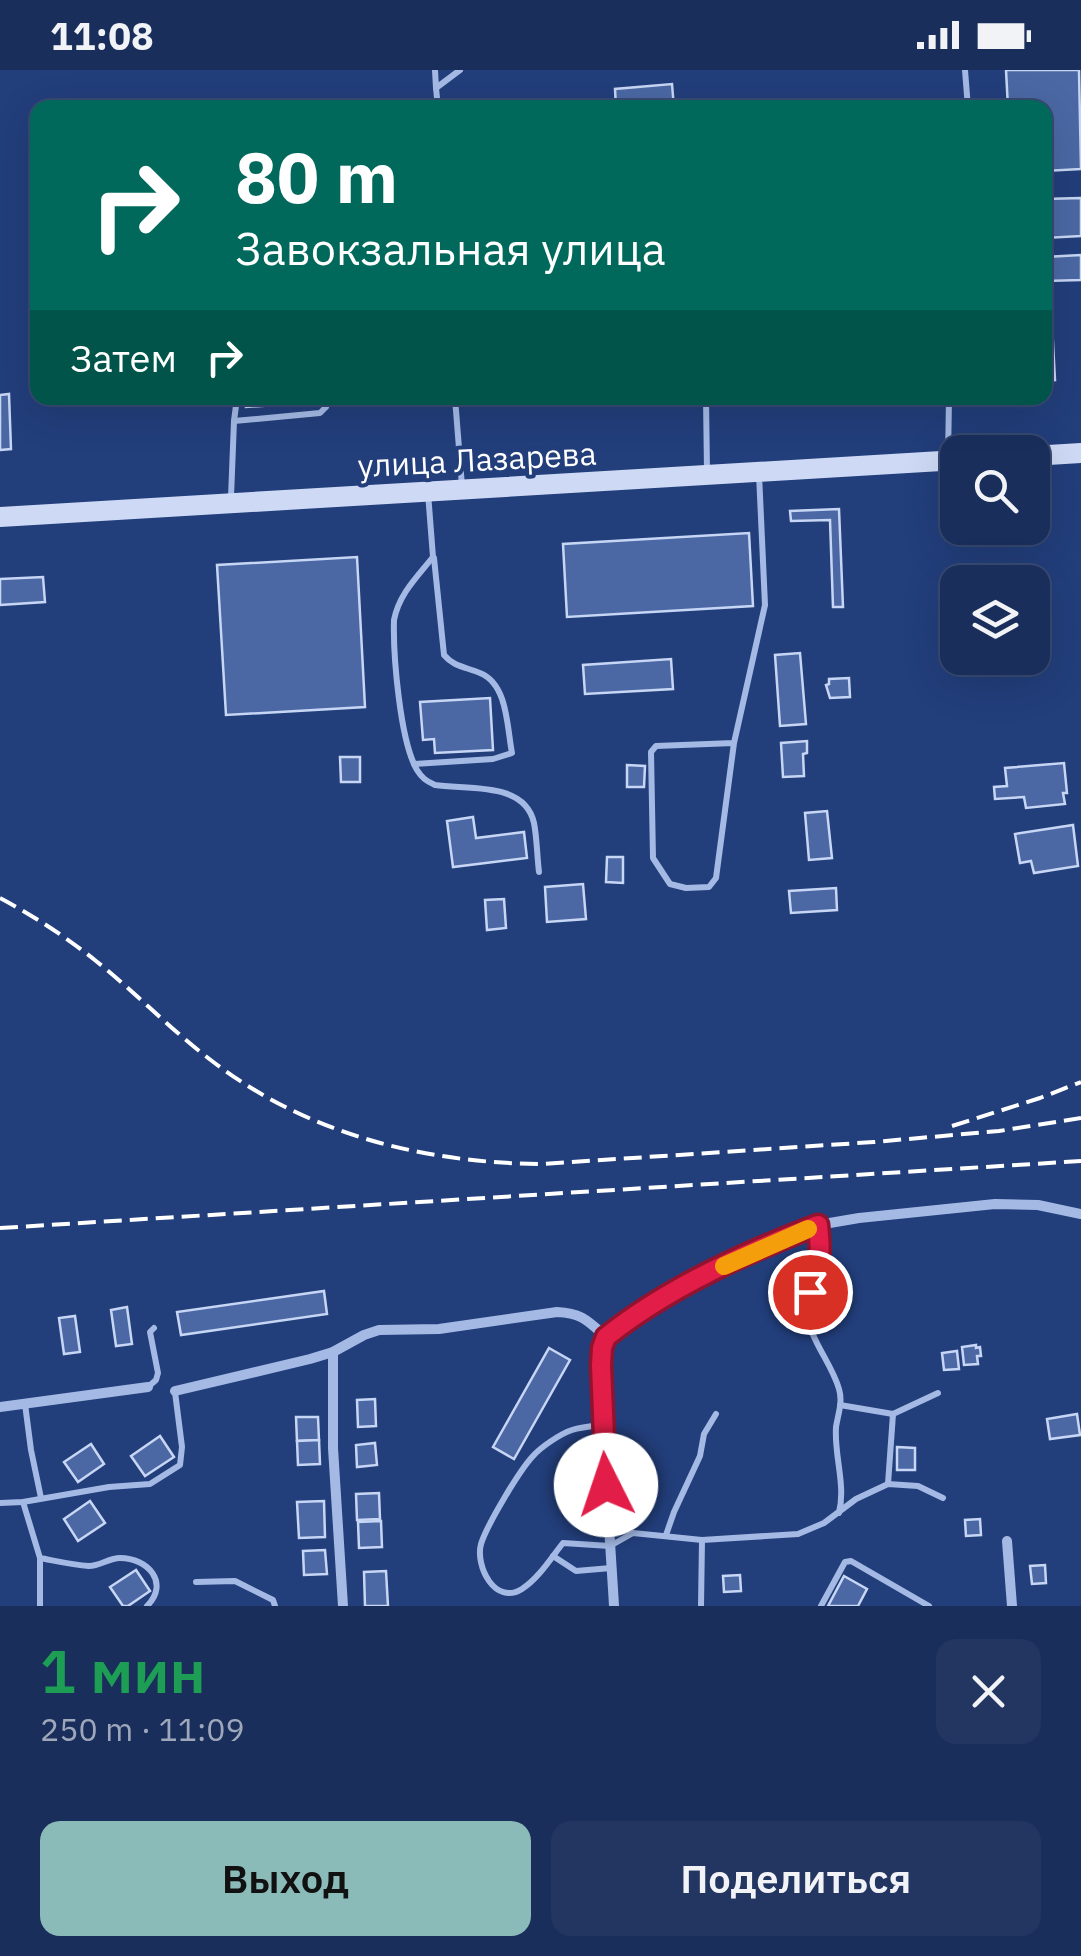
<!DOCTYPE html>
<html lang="ru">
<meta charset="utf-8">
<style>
body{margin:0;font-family:"IBM Plex Sans",sans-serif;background:#233662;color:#f1f3f6;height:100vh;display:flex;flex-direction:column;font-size:38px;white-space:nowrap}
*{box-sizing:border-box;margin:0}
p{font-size:32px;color:#9fa8bb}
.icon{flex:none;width:55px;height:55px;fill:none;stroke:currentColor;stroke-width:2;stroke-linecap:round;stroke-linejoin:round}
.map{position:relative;height:1536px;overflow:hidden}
.panel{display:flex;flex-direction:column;background:#1a2e5c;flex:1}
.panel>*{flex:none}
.top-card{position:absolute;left:30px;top:30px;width:1022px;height:305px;border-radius:20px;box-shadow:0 10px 40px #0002,0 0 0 2px #384a72;background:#00695c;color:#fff;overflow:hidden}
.controls{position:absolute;left:940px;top:365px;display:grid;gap:20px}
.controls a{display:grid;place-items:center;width:110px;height:110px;border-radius:20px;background:#1a2e5c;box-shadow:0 10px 40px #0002,0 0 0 2px #384a72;font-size:50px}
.pin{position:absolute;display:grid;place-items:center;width:85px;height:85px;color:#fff;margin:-42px;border:5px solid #fff;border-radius:50%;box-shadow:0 2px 10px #0007}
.me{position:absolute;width:110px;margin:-55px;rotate:356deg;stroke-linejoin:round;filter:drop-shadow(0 0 8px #0008)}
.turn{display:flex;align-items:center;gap:35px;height:210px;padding:0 40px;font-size:45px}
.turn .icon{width:130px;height:130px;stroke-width:2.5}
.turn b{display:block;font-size:70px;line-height:85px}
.then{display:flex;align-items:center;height:95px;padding:0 40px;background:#0003;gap:20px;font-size:38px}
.round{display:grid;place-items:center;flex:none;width:105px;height:105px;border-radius:20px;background:#233662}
.head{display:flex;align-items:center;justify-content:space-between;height:170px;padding:0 40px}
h1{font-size:60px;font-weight:600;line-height:75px;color:#1e9e55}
.cta{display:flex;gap:20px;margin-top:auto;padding:20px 40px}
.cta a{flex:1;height:115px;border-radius:20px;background:#8bbbb9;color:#111;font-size:40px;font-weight:600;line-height:115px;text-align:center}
.cta a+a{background:#233662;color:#f1f3f6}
.status{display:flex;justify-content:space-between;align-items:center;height:70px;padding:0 50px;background:#1a2e5c;direction:ltr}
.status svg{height:28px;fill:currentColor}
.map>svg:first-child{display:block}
.building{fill:#4b68a4;stroke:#c7d6f4;stroke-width:2.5}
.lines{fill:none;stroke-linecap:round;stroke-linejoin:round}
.lane{stroke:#a4bae5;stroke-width:6}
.street{stroke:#a4bae5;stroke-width:10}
.secondary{stroke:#cedaf5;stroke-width:20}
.rail{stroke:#fff;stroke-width:4;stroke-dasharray:18 8;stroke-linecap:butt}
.route-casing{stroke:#92132f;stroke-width:25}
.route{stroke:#e11d48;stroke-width:18}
.slow{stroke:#f59e0b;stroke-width:18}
.labels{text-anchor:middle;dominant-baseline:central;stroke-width:8;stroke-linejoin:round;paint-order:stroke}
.street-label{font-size:32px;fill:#fff;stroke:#223e7b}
</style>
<div class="status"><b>11:08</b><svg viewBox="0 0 49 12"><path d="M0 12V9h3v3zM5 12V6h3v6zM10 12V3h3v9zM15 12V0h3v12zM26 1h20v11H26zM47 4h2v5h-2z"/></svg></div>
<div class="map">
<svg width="1081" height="1536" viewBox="0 0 1081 1536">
<rect width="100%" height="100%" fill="#223e7b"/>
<g class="building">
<polygon points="1006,0 1079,0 1081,99 1045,101 1045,38 1008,38"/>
<polygon points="672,14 674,38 616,38 615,19"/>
<polygon points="1081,128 1081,166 1045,168 1045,129"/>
<polygon points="1081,185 1081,210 1045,211 1045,187"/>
<polygon points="1045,254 1052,254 1055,310 1045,311"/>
<polygon points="9,324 11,379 0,380 0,325"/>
<polygon points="246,328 320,328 320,332 246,337"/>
<polygon points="839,439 843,537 833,537 830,450 791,451 790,441"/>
<polygon points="749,463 753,536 567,547 563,474"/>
<polygon points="357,487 365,637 226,645 217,495"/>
<polygon points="43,507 45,532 0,535 0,509"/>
<polygon points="800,583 806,654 780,656 775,585"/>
<polygon points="671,589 673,619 585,624 583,595"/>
<polygon points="849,608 850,627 830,628 826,615 829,614 829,609"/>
<polygon points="490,628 493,680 435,683 434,669 423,670 420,632"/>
<polygon points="807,671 807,683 803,684 804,706 783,707 781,673"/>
<polygon points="340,687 360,687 360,712 341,712"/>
<polygon points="1064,693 1067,723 1063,723 1065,734 1026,738 1024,727 995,729 994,717 1007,716 1005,698"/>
<polygon points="627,695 645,696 644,717 627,717"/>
<polygon points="827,741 832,788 809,790 805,743"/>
<polygon points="473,747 476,768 524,762 527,788 453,797 447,751"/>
<polygon points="1073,755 1078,796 1034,803 1031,791 1020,793 1015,764"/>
<polygon points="607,787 623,787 623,813 606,812"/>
<polygon points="583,814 586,849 547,852 545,817"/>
<polygon points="836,818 837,840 791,843 789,821"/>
<polygon points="504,829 506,858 487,860 485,830"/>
<polygon points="324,1221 327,1244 181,1265 177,1242"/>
<polygon points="127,1237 132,1274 116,1276 111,1240"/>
<polygon points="75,1246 80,1282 64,1284 59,1248"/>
<polygon points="976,1275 976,1278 980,1277 981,1286 977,1286 978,1294 964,1295 962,1277"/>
<polygon points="549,1278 570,1290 514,1389 493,1377"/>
<polygon points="957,1281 959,1299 944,1300 942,1283"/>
<polygon points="375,1329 376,1356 358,1357 357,1330"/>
<polygon points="1077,1344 1080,1365 1050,1369 1047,1349"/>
<polygon points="296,1347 318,1347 319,1370 297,1371"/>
<polygon points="160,1366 174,1387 145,1406 131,1386"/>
<polygon points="319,1370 320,1394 298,1395 297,1371"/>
<polygon points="375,1373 377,1395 357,1397 356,1375"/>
<polygon points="91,1374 104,1394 78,1412 64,1392"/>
<polygon points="897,1377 915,1378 915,1400 897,1400"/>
<polygon points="379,1423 380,1449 357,1450 356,1424"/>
<polygon points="90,1431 105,1453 78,1471 64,1449"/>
<polygon points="324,1431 325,1467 299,1468 297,1432"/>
<polygon points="980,1449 981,1465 966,1466 965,1450"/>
<polygon points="381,1451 382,1477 359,1478 358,1452"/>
<polygon points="325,1480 327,1504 304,1505 303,1481"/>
<polygon points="1045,1495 1046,1513 1032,1514 1030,1496"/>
<polygon points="136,1500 150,1521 128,1536 123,1536 110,1517"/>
<polygon points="386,1501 388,1536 365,1536 364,1502"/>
<polygon points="740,1505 741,1521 724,1522 723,1506"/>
<polygon points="844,1506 867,1519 858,1536 828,1536"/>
</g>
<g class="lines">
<g class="lane">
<polyline points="435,0 436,18"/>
<polyline points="965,0 968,38"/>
<polyline points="438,38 436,18 460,0"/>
<polyline points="455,328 462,416"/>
<polyline points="706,328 707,401"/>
<polyline points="234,351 320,343 326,337 329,328"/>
<polyline points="948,389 949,328"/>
<path d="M428 423 433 487C417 507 399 524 394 550 393 585 400 671 417 700 422 708 426 711 435 715 467 720 525 711 534 753 537 768 537 786 539 802"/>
<polyline points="231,427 234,351 237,328"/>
<polyline points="734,673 656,676 651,682 653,788 670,814 686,818 709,817 716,808 734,673 765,535 759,404"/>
<path d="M414 694 493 689 512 683C507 658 508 614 480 603 466 597 454 597 444 585L434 488"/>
<path d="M818 1156C820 1169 823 1182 820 1195 816 1210 806 1223 807 1239 808 1269 831 1291 839 1319 843 1332 838 1344 836 1357 834 1386 846 1414 839 1443"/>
<polyline points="148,1317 156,1310 158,1303 150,1262 154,1258"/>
<polyline points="25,1334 31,1380 41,1428"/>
<polyline points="840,1335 893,1344 938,1323"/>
<path d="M603 1355C593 1356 581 1357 572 1360 560 1364 541 1377 533 1386 519 1401 487 1455 481 1474 475 1496 495 1536 522 1519 539 1508 551 1488 563 1473L610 1476 633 1463 702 1470 798 1464 824 1453 856 1429 888 1414 918 1416 943 1428"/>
<polyline points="888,1414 893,1344"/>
<polyline points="23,1432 40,1488 40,1536"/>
<polyline points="0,1433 23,1432 109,1417 150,1414 180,1395 182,1377 175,1322"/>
<polyline points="666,1465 674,1442 700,1386 704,1364 716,1344"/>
<polyline points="553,1486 576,1501 611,1498"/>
<path d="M40 1488C56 1491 73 1495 89 1496 100 1496 109 1488 120 1488 148 1488 170 1513 147 1536"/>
<polyline points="196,1512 235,1511 273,1530 275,1536"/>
<polyline points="701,1536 702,1470"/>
<polyline points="821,1536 845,1492 851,1491 929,1536"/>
</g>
<g class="street">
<polyline points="606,1267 668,1226 718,1200 756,1180 818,1155 859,1148 995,1134 1038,1135 1081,1144"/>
<path d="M606 1267C595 1298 602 1345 604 1378 607 1430 611 1483 614 1536"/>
<polyline points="333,1282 333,1378 343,1536"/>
<path d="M175 1321 310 1289 333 1282 364 1265 379 1260 439 1259 557 1242C582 1243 588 1251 606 1267"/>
<polyline points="0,1337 148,1317"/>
<polyline points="1007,1471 1012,1536"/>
</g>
<g class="secondary">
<polyline points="1032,386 1081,383"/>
<polyline points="0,447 958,390"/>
</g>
<g class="rail">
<path d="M0 828C34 846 66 867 96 891 136 923 171 960 212 991 307 1064 423 1093 542 1094L874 1072 999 1061 1081 1048"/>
<polyline points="952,1056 1040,1028 1081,1012"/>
<polyline points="0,1158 1081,1091"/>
</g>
</g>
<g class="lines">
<g class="route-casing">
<path id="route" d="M606 1415 601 1295 602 1278 606 1267C666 1219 746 1182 818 1155 821 1183 821 1195 810 1222"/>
</g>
<use href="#route" class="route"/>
<polyline class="slow" points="724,1196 808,1159"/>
</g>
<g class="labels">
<g class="street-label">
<text transform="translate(477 389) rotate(-3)">улица Лазарева</text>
</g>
</g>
</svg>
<div class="controls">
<a><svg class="icon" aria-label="search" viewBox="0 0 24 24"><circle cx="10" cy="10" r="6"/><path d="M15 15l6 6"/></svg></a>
<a><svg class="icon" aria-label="layers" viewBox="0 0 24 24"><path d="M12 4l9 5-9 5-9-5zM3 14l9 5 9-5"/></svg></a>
</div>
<div class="pin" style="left:810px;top:1222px;background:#d93025"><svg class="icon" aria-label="arrive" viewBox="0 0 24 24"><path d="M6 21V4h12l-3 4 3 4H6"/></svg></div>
<svg class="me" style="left:606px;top:1415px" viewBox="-20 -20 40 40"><circle r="19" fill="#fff"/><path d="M0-13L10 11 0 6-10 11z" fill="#e11d48"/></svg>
<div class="top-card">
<div class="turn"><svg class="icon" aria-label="right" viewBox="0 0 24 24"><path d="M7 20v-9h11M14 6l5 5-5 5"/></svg><div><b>80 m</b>Завокзальная улица</div></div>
<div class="then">Затем<svg class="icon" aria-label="right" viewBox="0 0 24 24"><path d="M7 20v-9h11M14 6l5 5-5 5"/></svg></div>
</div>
</div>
<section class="panel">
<div class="head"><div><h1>1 мин</h1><p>250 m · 11:09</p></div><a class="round"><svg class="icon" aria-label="close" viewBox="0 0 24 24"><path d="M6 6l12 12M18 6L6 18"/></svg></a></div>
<div class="cta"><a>Выход</a><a>Поделиться</a></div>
</section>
